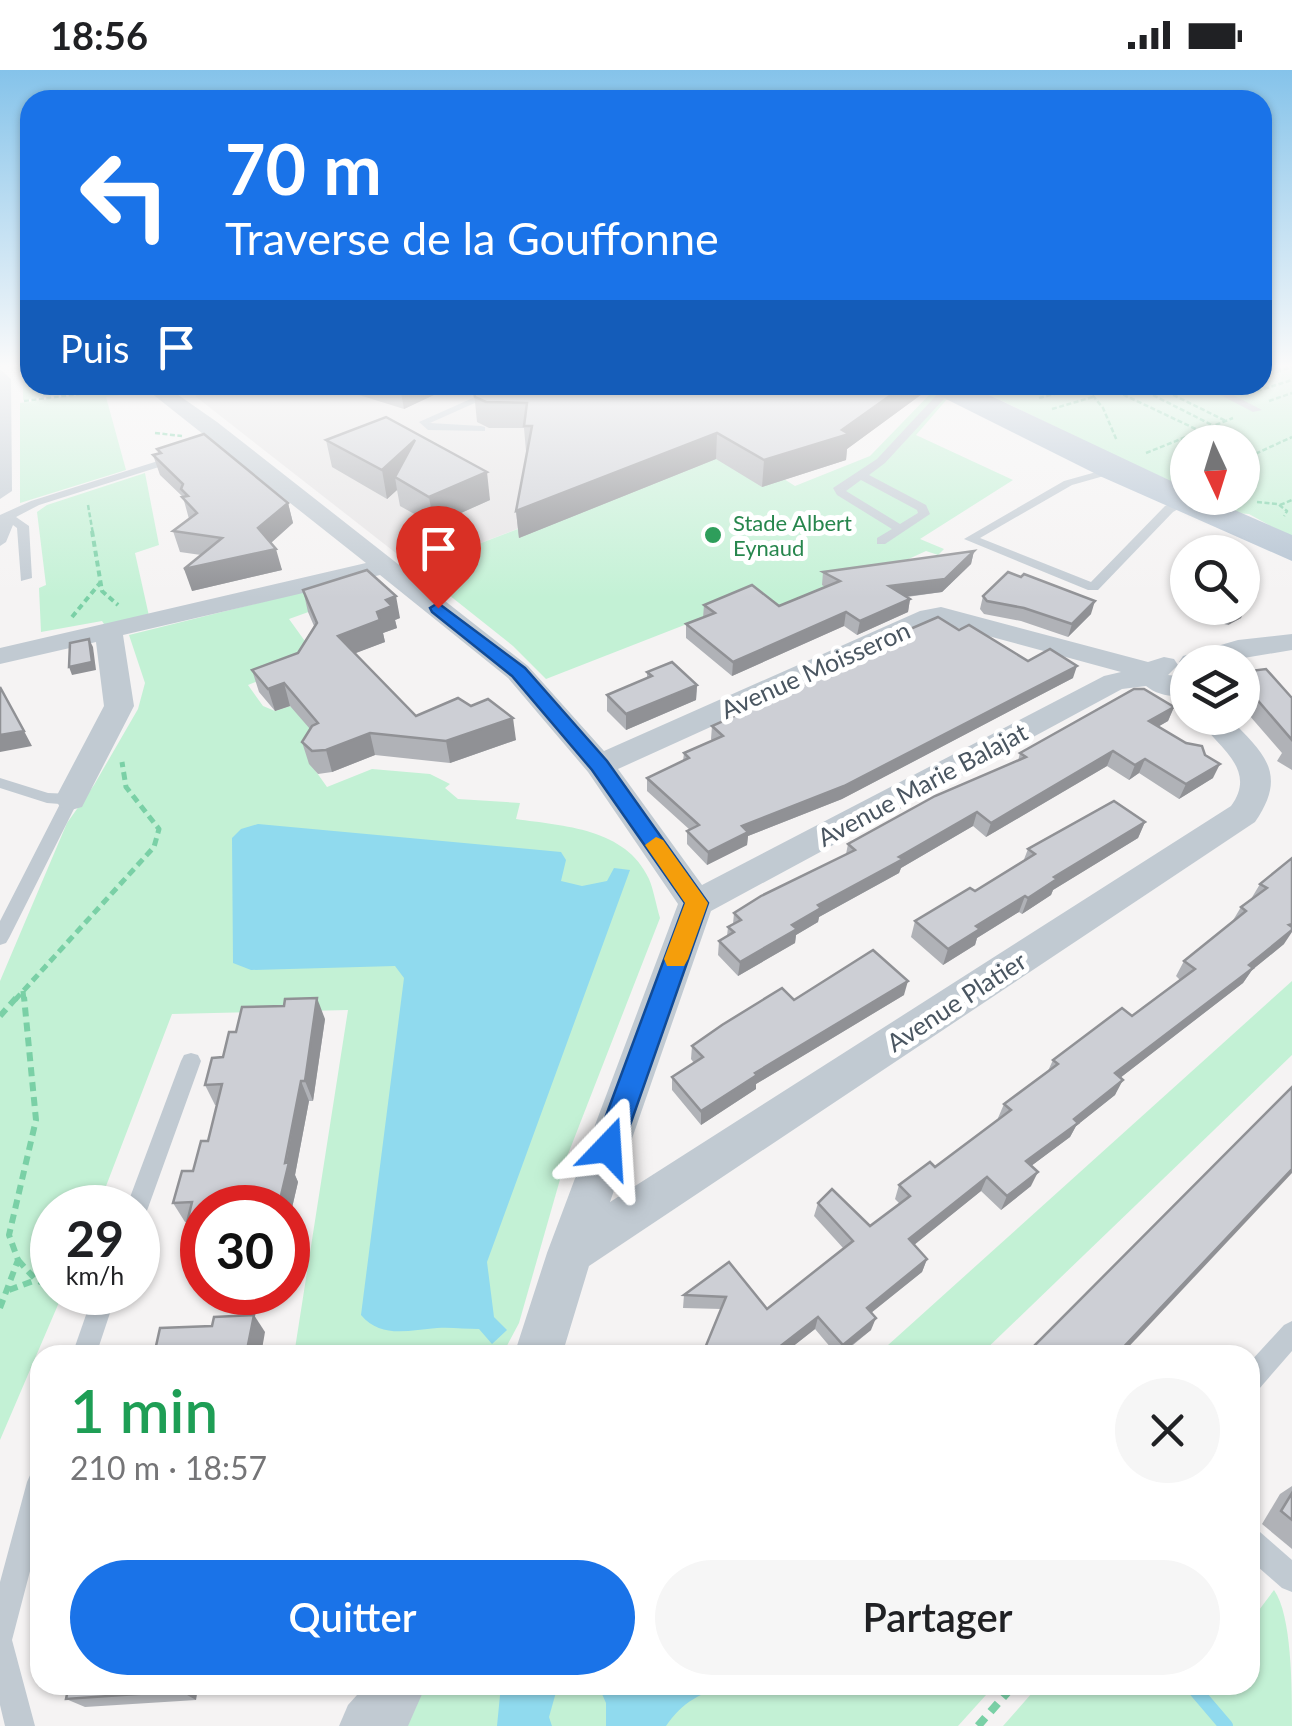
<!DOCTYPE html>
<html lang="fr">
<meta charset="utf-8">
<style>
body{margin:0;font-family:Lato,sans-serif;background:#f6f6f6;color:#202124;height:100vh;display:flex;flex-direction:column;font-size:38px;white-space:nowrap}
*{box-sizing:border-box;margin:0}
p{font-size:32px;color:#757577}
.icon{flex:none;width:55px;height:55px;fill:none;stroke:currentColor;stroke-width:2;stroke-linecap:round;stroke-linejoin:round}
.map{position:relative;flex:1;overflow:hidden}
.sheet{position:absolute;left:30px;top:1275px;width:1230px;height:350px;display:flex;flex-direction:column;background:#fff;border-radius:30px;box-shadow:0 2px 8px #0004}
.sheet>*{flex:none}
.top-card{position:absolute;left:20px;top:20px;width:1252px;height:305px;border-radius:30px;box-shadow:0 2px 8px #0004;background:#1a73e8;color:#fff;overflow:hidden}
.needle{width:65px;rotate:176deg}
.fabs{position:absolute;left:1170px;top:355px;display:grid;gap:20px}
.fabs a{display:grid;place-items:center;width:90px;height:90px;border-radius:50%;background:#fff;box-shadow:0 2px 8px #0004;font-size:50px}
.speed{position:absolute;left:30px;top:1115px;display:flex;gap:20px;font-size:50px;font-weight:700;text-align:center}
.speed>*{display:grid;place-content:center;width:130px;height:130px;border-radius:50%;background:#fff;box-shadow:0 2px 8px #0004;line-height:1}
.speed small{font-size:25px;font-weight:400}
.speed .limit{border:15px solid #d22;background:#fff;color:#111}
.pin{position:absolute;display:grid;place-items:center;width:85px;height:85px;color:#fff;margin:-102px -42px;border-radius:50% 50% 50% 0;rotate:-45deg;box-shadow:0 0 10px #0007}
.pin .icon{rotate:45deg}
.me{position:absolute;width:110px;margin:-55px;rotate:20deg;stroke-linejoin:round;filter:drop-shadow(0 0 8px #0008)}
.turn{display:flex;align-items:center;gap:35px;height:210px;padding:0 40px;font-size:45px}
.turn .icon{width:130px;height:130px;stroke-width:2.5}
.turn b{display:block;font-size:70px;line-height:85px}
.then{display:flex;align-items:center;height:95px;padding:0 40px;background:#0003;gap:20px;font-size:38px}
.round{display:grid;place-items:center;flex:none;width:105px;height:105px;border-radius:52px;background:#f6f6f6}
.head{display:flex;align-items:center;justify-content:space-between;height:170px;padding:0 40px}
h1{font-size:60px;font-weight:600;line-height:75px;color:#1e9e55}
.action{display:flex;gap:20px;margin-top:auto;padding:20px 40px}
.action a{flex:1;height:115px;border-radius:60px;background:#1a73e8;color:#fff;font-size:40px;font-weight:600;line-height:115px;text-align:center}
.action a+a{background:#f6f6f6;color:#202124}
.status{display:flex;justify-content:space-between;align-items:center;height:70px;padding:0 50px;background:#fff;direction:ltr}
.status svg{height:28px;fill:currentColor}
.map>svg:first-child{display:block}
.education{fill:#e6e4e5}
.green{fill:#c3f1d5}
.water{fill:#90daee}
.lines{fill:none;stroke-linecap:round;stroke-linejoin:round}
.stream{stroke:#90daee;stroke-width:14}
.path-far4{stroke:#7ad0a6;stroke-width:2.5;stroke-dasharray:5 2.5;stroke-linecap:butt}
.path-far3{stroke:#7ad0a6;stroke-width:4;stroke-dasharray:6 4;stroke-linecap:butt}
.path-far2{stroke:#7ad0a6;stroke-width:5;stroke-dasharray:8 5;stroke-linecap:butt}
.path-far1{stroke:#7ad0a6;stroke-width:6;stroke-dasharray:9 6;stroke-linecap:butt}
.path{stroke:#7ad0a6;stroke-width:8;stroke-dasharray:11 8;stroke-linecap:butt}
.service{fill:#c1cad2;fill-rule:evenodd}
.minor{fill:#c1cad2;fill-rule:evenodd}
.primary{fill:#b3c2d1;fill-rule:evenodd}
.wall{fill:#b0b2b7}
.shaded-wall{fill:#909195}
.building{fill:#cdcfd5;stroke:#909195;stroke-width:2.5}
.route{fill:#1a73e8;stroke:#114b97;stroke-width:2.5}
.slow{fill:#f59e0b}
.leisure-dot{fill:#2e9e5b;stroke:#fff;stroke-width:4}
.labels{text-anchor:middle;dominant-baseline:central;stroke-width:10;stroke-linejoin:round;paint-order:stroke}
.far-leisure-label{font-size:22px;fill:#27864d;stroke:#fff;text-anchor:start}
.street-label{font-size:25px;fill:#4a5661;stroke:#fff}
</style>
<div class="status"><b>18:56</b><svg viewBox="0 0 49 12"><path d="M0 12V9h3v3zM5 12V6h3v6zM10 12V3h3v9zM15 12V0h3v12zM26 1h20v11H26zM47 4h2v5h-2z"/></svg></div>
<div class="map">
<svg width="1292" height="1656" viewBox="0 0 1292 1656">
<rect width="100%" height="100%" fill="#f5f3f3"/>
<polygon class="education" points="234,315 743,315 734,376 415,498 195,326"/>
<g class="green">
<polygon points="9,296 30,296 30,315 120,316 23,330 23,303"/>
<polygon points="1263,296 1292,296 1292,468 1249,444 1235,443 1201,428 1242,428 1242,372 1188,372 1187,421 969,315 1262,315"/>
<polygon points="120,319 120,325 106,327 126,400 20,433 20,333"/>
<polygon points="933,321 948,328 916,365 1013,410 920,469 944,479 938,485 926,481 778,549 751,529 546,609 513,576 415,498 734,377 795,416 870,386"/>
<polygon points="145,403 159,475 135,483 149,546 106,557 102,551 41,562 39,518 46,515 37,442 47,435"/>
<path d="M339 513V531L289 549 307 574 291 598 248 615 263 636 275 641 290 636 295 640 321 642 310 693 327 717 372 699 430 704 450 714 445 718 458 729 520 733 516 749C563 756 626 758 649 809 654 821 656 835 660 848L565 1092 519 1253 502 1285H294L348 940 172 944 98 1137 52 1138V1222L63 1223 0 1370V911L67 753 94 715 138 639 145 613 129 565Z"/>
<polygon points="1292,911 1292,985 980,1285 877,1285"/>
<path d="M1274 1520C1292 1545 1292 1618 1292 1656H1003L1039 1615H1250V1539L1256 1544Z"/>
<polygon points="406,1615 995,1615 958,1656 379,1656"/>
</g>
<g class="water">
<path d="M258 754 561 782 566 790 561 811 582 816 607 811 614 798 630 800 487 1192 494 1247 507 1260 492 1274 479 1259C465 1259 451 1257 437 1258 409 1260 381 1269 361 1245L404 908 395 896 251 900 233 893 232 768 241 759Z"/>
<polygon points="501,1615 558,1615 549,1647 552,1656 497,1656"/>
<path d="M598 1615H729C702 1622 682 1632 666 1656H606V1633Z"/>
</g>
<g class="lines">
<polyline class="stream" points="1191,1615 1226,1656"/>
<g class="path-far4">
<polyline points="1262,306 1292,297"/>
<polyline points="1096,315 1089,321 1103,338 1117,371"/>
<polyline points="1103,315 1200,361"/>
<polyline points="1133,315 1214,356"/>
<polyline points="1153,315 1226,351"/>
<polyline points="1257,321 1292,310"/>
<polyline points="1039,328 1089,315"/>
<polyline points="24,331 127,318"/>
<polyline points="1269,331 1292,323"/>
<polyline points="1052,339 1093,327"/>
<polyline points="155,363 182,366"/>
<polyline points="1146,383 1233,348"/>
<polyline points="1242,390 1292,367"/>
<polyline points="1257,432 1278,434 1287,441 1284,446"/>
<polyline points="88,435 93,464"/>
<polyline points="1280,435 1292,430"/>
</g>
<g class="path-far3">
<polyline points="92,461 102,521 118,535"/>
<polyline points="72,547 100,513"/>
</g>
<g class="path-far2">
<polyline points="23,921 24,930"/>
<polyline points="15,930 154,777 159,759 126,717 122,692"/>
</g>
<g class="path-far1">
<polyline points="0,946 17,927"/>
<polyline points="18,1190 36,1210 52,1217"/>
<polyline points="9,1220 36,1210"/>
<polyline points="0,1238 18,1190 9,1165 36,1050 24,927"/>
</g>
<polyline class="path" points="978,1656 1014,1615"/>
<g class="service">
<polygon points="0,299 11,309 12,421 0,429"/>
<polygon points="502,315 515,315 430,353 481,356 485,357 485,361 428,360 419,352"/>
<polygon points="1014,315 1031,315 1002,324 997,321"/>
<polygon points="1201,315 1214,315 1262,340 1253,342"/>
<path d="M945 316 954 318 885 393 869 405 926 435 930 444 885 474H877V468L892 459 837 425 833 418 877 389ZM861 410 917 440 918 443 900 454 846 421Z"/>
<polygon points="177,385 181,386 181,390 39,435 16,447 29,456 32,508 21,511 17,458 13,455 6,472 0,476 0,445 31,431"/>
<polygon points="1114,397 1118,398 1118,402 1072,415 980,468 1091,512 1165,436 1179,430 1187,430 1187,434 1173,442 1098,520 1088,520 964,469 1064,411"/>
<polygon points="0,708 48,723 71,724 79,729 9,868 6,873 0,875 0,851 60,734 47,733 0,718"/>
<polygon points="191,983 198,985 201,991 148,1138 145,1145 138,1148 138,1138 126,1138 181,991 184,985"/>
<polygon points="94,1222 117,1222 96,1285 72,1285"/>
<polygon points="1292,1251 1292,1281 1259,1319 1250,1322 1250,1292 1284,1255"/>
<polygon points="40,1399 40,1463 12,1570 35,1656 5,1656 0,1635 0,1512 27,1412 31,1403"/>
<polygon points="1250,1459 1260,1462 1292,1490 1292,1522 1282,1518 1250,1490"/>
</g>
<g class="minor">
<path d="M141 315H164L217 352 528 596 604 681 920 541 941 537 1148 592 1164 587 1174 589 1178 595 1168 605 1188 607V625C1173 628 1157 625 1146 616L1122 619 711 841 610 1132 1231 736C1259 698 1215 676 1198 648H1229C1265 684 1288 704 1255 752L589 1196 562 1285H514L547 1183 678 834 588 702 508 608 380 505 123 565 134 636 82 737 71 740 60 737 55 729 104 636 96 572 0 594V578L366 493ZM940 553 1121 602 1104 606 702 815 618 699Z"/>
<polygon points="1292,564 1292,580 1220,592 1188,592 1188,599 1179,592 1183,586 1238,570"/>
<polygon points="366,1615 426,1615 408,1656 339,1656 348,1635"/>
</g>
<polygon class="primary" points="927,315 968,315 1188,419 1188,428 1207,428 1292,465 1292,491 1102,407 932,322"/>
</g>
<g class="wall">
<polygon points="327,315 455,315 404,339"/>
<polygon points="474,322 922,324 847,379 846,390 762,417 716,389 519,468 516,441 527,381 526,381 524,358 489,358 477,352"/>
<polygon points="326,370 490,430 434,455 400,436 397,420 387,429 332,397"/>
<polygon points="157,379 288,433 293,453 271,473 282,500 192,521 201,485 180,482 173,461 189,449 183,427 160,405 153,385 159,384"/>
<polygon points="974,481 971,494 942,522 907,527 910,529 908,542 857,565 844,556 732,606 686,568 686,554 703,548 704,535 779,536 825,517 822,515 823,502"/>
<polygon points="303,520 400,548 395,550 397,558 383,563 385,572 355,583 416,646 516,670 450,693 375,685 332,702 318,704 309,694 302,672 310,659 290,636 275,641 259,622 252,600 298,583 314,556 308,542"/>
<polygon points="983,526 1091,544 1068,567 1021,551 984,544 980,539"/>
<polygon points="1210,538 1242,538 1241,548 1228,555 1216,552"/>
<polygon points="959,560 1028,591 1073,608 842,729 748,766 747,775 707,795 687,774 687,761 690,760 647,721 647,708 683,691 684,683 712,671 711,669 712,656 886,578 887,569"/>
<polygon points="647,602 697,615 696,630 626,660 607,641 607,625 647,608"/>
<polygon points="1242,602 1292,628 1292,700 1277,691 1282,683 1242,637"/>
<polygon points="1174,637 1168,651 1159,656 1213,708 1179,729 1139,703 1129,710 1107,696 986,767 973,756 901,798 899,803 819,847 818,852 796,865 795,873 738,906 718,885 719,871 727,866 728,857 733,854 734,843 846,784 848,774 1018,691 1020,683"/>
<polygon points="1145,752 1138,768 1053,820 1051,825 1022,844 1019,842 977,868 975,875 943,895 911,867 915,851 975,821 1023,792 1028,779"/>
<polygon points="1292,788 1284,874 1252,900 1243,913 1120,1008 1115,1025 1076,1056 1070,1067 1031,1096 1031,1116 1001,1140 981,1121 914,1175 927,1189 922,1202 871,1243 871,1260 841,1285 837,1285 815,1259 782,1285 705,1285 705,1278 721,1239 683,1238 684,1225 729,1192 767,1239 844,1179 814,1146 818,1133 870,1156 900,1134 895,1129 899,1115 935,1097 999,1049 998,1048 1004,1034 1047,1003 1053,990 1132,946 1180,910 1176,906 1184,891 1232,852 1241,837 1251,829 1260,814"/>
<polygon points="904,925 756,1014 756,1019 701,1055 672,1020 672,1007 694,993 691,989 692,976 794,930"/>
<polygon points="325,949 313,1031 309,1031 295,1105 298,1112 288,1155 288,1138 202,1138 202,1183 196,1183 184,1165 187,1152 185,1152 173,1133 193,1101 208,1071 217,1035 215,1035 205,1015 223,987"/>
<polygon points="1292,1416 1292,1479 1262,1454 1280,1424"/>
<polygon points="198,1615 196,1630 85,1637 66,1629"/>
</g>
<g class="shaded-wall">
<polygon points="418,315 455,315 404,339 401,323"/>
<polygon points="905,315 924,315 922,324 847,379 846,390 762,417 764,390 842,360"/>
<polygon points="717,363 716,389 519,468 516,441"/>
<polygon points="415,370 395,407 397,420 387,429 382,400"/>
<polygon points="487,402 490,430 434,455 429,427"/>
<polygon points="288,433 293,453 264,479 258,458"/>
<polygon points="276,479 282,500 192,521 184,499"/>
<polygon points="974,481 971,494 942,522 887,529 889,516"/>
<polygon points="396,526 400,548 395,550 397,558 383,563 385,572 343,588 338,566 386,530"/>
<polygon points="910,529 908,542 857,565 860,551"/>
<polygon points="1095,531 1091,544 1068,567 1072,554"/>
<polygon points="1245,540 1241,548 1228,555 1231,547"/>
<polygon points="846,542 844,556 732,606 733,592"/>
<polygon points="89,569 93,577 96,600 72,605 69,597"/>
<polygon points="1077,596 1073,608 842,729 748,766 747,775 707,795 708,782 742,756"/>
<polygon points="284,613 290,636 275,641 268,619"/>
<polygon points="697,615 696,630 626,660 626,644"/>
<polygon points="1174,637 1168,651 1144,665 1149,651"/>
<polygon points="513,648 516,670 450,693 446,671"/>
<polygon points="24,661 32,676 0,682 0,665"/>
<polygon points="370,663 375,685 332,702 326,680"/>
<polygon points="1113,681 1107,696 986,767 991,753"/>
<polygon points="1145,689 1139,703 1129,710 1135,695"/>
<polygon points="1220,694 1213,708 1179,729 1186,714"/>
<polygon points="977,742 973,756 901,798 899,803 819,847 818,852 796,865 795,873 738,906 740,892 818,835"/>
<polygon points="1145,752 1138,768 1053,820 1051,825 1022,844 1028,828 1054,807"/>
<polygon points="1025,826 1019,842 977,868 975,875 943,895 948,879 976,856"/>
<polygon points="1292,854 1292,862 1284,874 1252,900 1243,913 1107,1018 1115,1003"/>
<polygon points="908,911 904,925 756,1014 756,1019 701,1055 701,1041 755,1003"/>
<polygon points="317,928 325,949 313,1031 305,1011"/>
<polygon points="1123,1010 1115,1025 1076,1056 1070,1067 1019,1105 1026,1091 1074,1049"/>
<polygon points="301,1011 309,1031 295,1105 298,1112 288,1155 288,1138 278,1138"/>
<polygon points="1292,1099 1292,1103 1121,1285 1116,1285"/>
<polygon points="1038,1102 1031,1116 1001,1140 1007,1126"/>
<polygon points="987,1107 981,1121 904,1183 909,1169"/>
<polygon points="927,1189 922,1202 862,1250 867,1238"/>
<polygon points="254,1245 265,1262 261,1285 246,1285"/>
<polygon points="818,1247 815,1259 782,1285 769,1285"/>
<polygon points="876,1248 871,1260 839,1285 843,1275"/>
<polygon points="181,1615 198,1615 196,1630 180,1621"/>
</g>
<g class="building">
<polygon points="376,315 418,315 401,323"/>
<polygon points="509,315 905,315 842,360 849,364 764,390 717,363 516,441 532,356 524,356 527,333 486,332 475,327 474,322"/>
<polygon points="386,347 487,402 429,427 395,407 415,370 382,400 326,370"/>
<polygon points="204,364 288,433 258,458 276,479 184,499 222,468 173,461 197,443 182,427 188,426 181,419 183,414 153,385 161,383 157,379"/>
<polygon points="974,481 945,509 889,516 910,529 860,551 846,542 733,592 686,554 715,543 704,535 752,515 779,536 840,511 823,502"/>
<polygon points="367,500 396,526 386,530 392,536 377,542 380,550 338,566 416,646 458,628 471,636 488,629 513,648 446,671 370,663 326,680 312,681 302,672 312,656 318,653 284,613 268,619 252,600 298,583 317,553 303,520"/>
<polygon points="1008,502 1021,507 1024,504 1095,531 1072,554 1024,538 987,531 983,526"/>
<polygon points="1242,536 1245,540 1231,547 1220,545 1217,538 1242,538"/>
<polygon points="938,547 959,560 969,555 1028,591 1050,579 1077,596 844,716 742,756 748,762 708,782 687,761 699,755 647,708 689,688 684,683 723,666 712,656 894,574 887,569"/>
<polygon points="89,569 92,592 69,597 70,573"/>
<polygon points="672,592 697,615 626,644 607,625 652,606 647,602"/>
<polygon points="1266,599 1292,628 1292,670 1242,612 1242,602"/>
<polygon points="0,617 24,661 0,665"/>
<polygon points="1134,619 1144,619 1174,637 1149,651 1186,673 1202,676 1205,685 1220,694 1186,714 1145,689 1135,695 1113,681 991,753 977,742 899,787 903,789 818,835 821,838 792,855 797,859 740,892 719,871 734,862 728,857 741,850 734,843 761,826 855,780 848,774 935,726 1026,687 1020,683"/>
<polygon points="1114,731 1145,752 1054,807 1057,809 1028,828 1025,826 976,856 980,859 948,879 915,851 970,818 975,821 1035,784 1028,779"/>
<polygon points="1292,788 1292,854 1289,855 1292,857 1292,860 1249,895 1253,898 1115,1003 1123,1010 1074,1049 1078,1053 1026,1091 1038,1102 1007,1126 987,1107 909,1169 927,1189 867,1238 876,1248 843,1275 818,1247 769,1285 721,1285 705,1278 726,1227 684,1225 729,1192 767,1239 853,1171 818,1133 832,1119 870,1156 910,1126 899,1115 930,1092 935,1097 1011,1040 1004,1034 1058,994 1053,990 1122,938 1132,946 1195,899 1184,891 1246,841 1241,837 1267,818 1260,814"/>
<polygon points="873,880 908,911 755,1003 757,1005 701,1041 672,1007 703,987 692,976 722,955 782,918 794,930"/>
<polygon points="317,928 305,1011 301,1011 285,1093 289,1092 278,1138 202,1138 202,1164 184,1165 192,1132 173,1133 182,1101 193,1101 201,1071 208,1071 222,1014 205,1015 212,988 223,987 229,962 236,962 242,937 284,936 285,929"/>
<polygon points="1292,1017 1292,1099 1116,1285 1025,1285"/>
<polygon points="254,1245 246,1285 154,1285 160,1258 212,1256 214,1247"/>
<polygon points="1292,1423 1292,1450 1281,1441"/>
<polygon points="69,1615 181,1615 180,1621 66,1629"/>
</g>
<linearGradient id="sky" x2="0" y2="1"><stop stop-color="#85c3ea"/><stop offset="0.56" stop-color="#fafafa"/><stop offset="1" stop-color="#fafafa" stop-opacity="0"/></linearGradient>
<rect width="1292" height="528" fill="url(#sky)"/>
<polygon class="route" points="438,533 525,598 607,691 708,833 622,1078 618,1086 608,1090 598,1086 594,1078 685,833 592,700 512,606 432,542 430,538"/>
<polygon class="slow" points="656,767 663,770 708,833 688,889 684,896 667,896 664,889 685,833 645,775"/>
<circle class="leisure-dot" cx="713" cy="465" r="10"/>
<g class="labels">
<g class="far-leisure-label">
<text x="733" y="452">Stade Albert<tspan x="733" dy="25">Eynaud</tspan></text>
</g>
<g class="street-label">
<text transform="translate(815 599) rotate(-24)">Avenue Moisseron</text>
<text transform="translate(922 714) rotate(-28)">Avenue Marie Balajat</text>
<text transform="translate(956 931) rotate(-33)">Avenue Platier</text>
</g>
</g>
</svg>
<div class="fabs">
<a><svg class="needle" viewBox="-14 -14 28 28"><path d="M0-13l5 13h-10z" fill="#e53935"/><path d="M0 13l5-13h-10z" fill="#757577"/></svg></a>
<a><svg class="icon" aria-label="search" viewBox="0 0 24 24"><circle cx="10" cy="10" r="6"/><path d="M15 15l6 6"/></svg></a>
<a><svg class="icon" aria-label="layers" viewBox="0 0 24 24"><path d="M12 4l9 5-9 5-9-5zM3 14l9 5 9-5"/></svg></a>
</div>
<div class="speed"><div>29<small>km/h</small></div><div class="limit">30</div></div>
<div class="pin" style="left:438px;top:538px;background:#d93025"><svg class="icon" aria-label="arrive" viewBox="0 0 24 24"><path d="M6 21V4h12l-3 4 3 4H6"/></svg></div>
<svg class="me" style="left:608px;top:1078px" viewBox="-20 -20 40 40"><path d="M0-17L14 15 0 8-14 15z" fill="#1a73e8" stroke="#fff" stroke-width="4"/></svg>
<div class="top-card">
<div class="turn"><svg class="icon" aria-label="left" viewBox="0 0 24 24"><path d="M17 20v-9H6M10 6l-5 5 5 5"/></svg><div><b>70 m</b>Traverse de la Gouffonne</div></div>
<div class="then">Puis<svg class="icon" aria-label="arrive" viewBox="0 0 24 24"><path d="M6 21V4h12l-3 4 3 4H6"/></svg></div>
</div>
<section class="sheet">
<div class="head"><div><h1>1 min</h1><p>210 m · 18:57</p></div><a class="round"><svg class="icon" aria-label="close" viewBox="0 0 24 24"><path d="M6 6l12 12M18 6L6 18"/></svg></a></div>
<div class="action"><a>Quitter</a><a>Partager</a></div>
</section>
</div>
